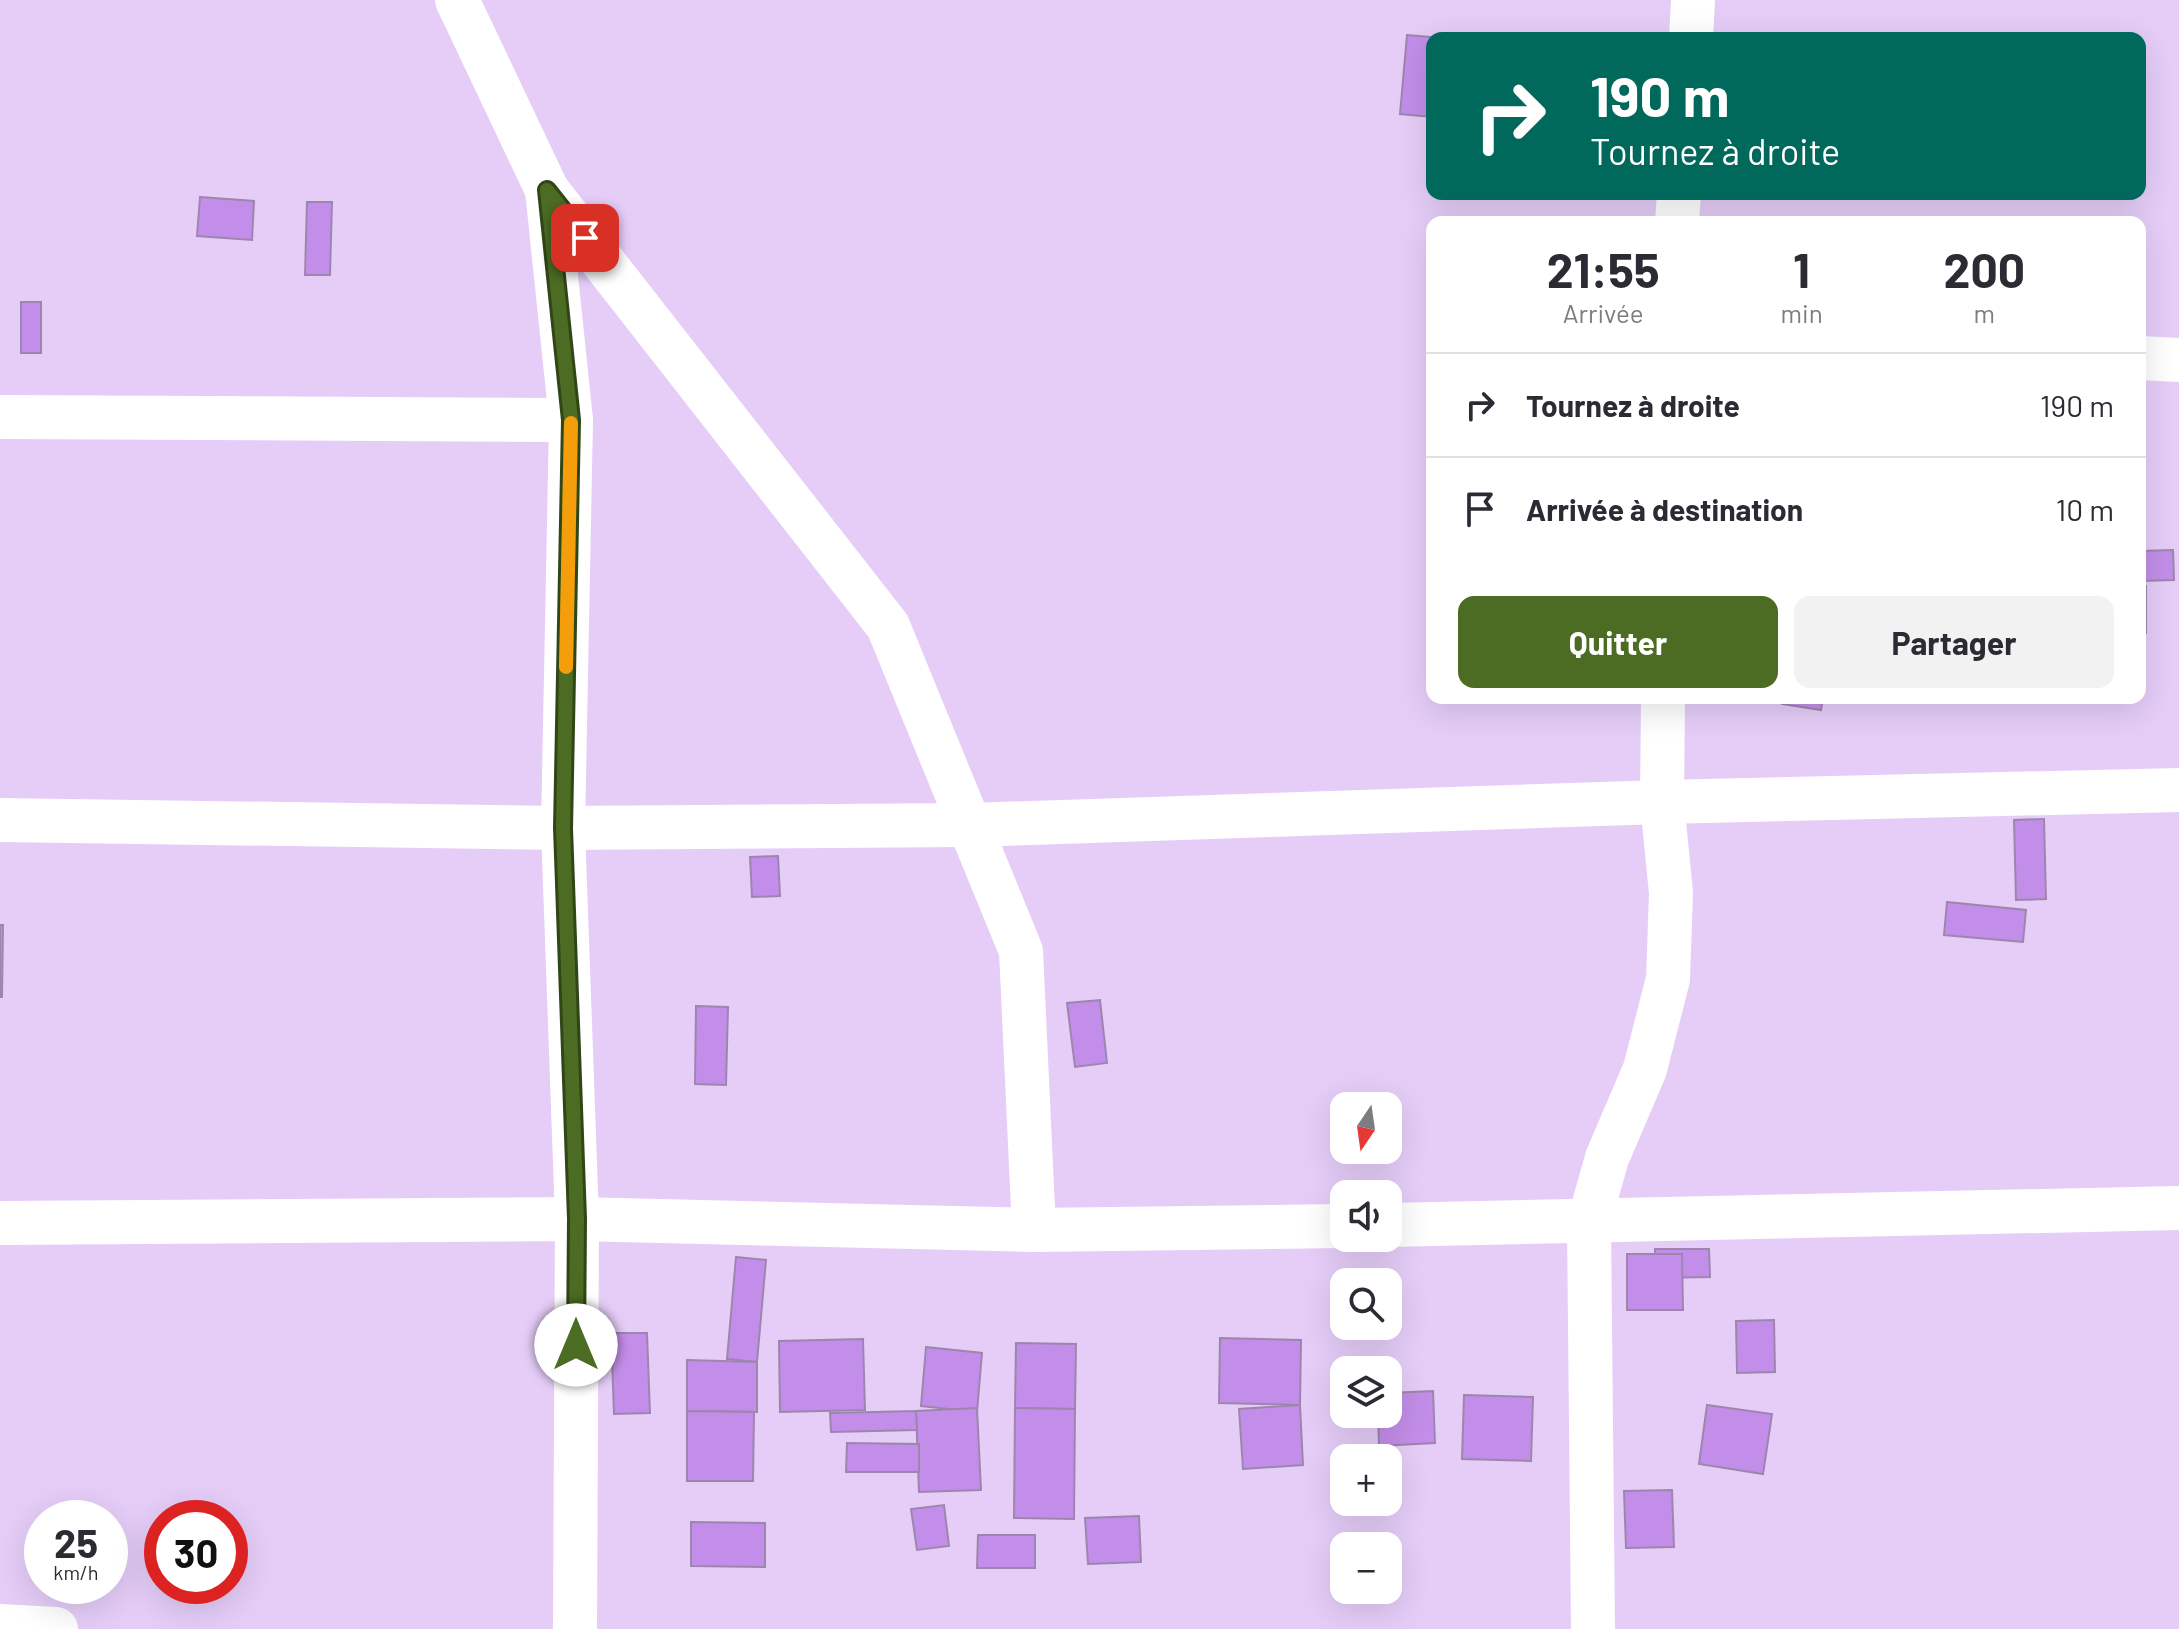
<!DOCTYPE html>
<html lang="fr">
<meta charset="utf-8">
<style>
body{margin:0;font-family:Barlow,sans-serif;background:#f2f2f3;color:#2b2b33;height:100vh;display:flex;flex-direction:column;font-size:30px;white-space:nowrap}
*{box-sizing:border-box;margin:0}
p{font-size:26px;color:#7c7c81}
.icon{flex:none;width:44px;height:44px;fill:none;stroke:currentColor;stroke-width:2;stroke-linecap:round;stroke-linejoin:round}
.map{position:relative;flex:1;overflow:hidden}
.sheet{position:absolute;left:1426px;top:216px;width:720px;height:488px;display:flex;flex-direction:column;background:#fff;border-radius:16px;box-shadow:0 8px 32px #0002}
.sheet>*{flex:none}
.banner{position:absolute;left:1426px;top:32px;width:720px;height:168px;border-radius:16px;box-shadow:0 8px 32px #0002;background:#00695c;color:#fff;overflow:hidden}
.needle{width:52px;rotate:193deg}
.controls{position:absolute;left:1330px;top:1092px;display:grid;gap:16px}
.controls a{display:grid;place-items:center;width:72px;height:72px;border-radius:16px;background:#fff;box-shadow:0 8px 32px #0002;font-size:40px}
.speed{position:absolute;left:24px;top:1500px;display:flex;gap:16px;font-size:40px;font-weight:700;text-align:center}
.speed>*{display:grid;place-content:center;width:104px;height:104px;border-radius:50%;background:#fff;box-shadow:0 8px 32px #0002;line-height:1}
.speed small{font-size:20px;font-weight:400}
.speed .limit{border:12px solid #d22;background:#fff;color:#111}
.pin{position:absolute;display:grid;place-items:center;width:68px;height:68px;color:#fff;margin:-34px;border-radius:16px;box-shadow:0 4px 12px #0006}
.me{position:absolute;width:88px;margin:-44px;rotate:0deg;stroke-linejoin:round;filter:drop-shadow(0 0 6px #0008)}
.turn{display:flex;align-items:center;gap:28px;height:168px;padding:0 32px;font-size:36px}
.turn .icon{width:104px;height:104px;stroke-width:2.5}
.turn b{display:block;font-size:56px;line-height:68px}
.eta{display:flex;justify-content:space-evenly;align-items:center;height:136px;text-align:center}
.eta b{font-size:48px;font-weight:700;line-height:56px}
.button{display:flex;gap:16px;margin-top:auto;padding:16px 32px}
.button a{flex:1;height:92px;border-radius:16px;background:#4b6c22;color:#fff;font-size:32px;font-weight:700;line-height:92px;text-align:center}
.button a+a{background:#f2f2f3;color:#2b2b33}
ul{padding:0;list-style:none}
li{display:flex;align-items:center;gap:24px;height:104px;padding:0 32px;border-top:2px solid #e1e1e2}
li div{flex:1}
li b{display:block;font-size:30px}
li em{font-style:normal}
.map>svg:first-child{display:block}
.building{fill:#c38ee9;stroke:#9d86ae;stroke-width:2}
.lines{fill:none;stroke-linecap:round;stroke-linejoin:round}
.minor{stroke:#fff;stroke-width:44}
.route-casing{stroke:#314616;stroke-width:20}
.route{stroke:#4b6c22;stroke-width:14}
.slow{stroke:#f59e0b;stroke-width:14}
</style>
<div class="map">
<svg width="2179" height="1629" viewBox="0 0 2179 1629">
<rect width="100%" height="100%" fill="#e5cdf8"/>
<g class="building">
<polygon points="1407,35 1443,38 1432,38 1432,117 1400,114"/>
<polygon points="200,197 254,201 252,240 197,236"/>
<polygon points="307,202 332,202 330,275 305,275"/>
<rect x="21" y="302" width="20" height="51"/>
<polygon points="2173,550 2174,580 2140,581 2140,551"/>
<rect x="2140" y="586" width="6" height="47"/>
<polygon points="1783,698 1823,698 1821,710 1782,704"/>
<polygon points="2044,819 2046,899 2016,900 2014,820"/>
<polygon points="778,856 780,896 752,897 750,857"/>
<polygon points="1947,902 2026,910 2023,942 1944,935"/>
<polygon points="0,925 3,925 2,997 0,997"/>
<polygon points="1100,1000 1107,1063 1075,1067 1067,1003"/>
<polygon points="696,1006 728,1007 726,1085 695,1084"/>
<polygon points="1655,1249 1709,1249 1710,1277 1655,1278"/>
<polygon points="1627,1254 1682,1254 1683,1310 1627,1310"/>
<polygon points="736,1257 766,1260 757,1362 727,1359"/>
<polygon points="1774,1320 1775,1372 1737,1373 1736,1321"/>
<polygon points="611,1333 647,1333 650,1413 614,1414"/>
<polygon points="1220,1338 1301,1340 1300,1405 1219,1403"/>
<polygon points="863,1339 865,1410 780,1412 779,1341"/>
<polygon points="1016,1343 1076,1344 1075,1409 1015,1408"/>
<polygon points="926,1347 982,1353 977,1412 921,1406"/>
<polygon points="687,1360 757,1362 757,1412 687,1411"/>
<polygon points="1433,1391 1435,1443 1379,1446 1378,1414 1388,1414 1388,1393"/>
<polygon points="1464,1395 1533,1397 1531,1461 1462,1459"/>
<polygon points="1300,1405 1303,1465 1243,1469 1239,1409"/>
<polygon points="1707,1405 1772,1414 1763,1474 1699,1464"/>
<polygon points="977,1408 981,1490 919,1492 916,1411"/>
<polygon points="1015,1408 1075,1409 1074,1519 1014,1518"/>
<polygon points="687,1411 754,1412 753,1481 687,1481"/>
<polygon points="916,1411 917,1430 831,1432 830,1413"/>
<polygon points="847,1443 919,1444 919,1472 846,1472"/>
<polygon points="1672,1490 1674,1547 1626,1548 1624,1491"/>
<polygon points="944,1505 949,1546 917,1550 911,1509"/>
<polygon points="1139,1516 1141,1562 1088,1564 1085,1518"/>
<polygon points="691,1522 765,1523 765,1567 691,1566"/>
<polygon points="978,1535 1035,1535 1035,1568 977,1568"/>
</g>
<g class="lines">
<g class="minor">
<polyline points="457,0 547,190 888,626 1021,951 1034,1230"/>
<polyline points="1691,38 1693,0"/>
<polyline points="547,190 571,420 563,828 577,1219 575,1629"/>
<polyline points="1677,222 1679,194"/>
<polyline points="2140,358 2179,360"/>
<polyline points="0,417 571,420"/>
<polyline points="0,820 563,828 969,825 1662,802 2179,790"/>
<polyline points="0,1223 577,1219 1034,1230 1344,1226"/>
<polyline points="1388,1225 2179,1208"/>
<polyline points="0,1626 56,1629"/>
<polyline points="1593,1629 1589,1222 1607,1158 1645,1069 1668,979 1671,893 1662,802 1663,698"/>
</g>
</g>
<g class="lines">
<g class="route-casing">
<polyline id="route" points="576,1345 577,1219 563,828 571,420 547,190 585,238"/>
</g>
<use href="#route" class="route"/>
<polyline class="slow" points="566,667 571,423"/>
</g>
</svg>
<div class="controls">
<a><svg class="needle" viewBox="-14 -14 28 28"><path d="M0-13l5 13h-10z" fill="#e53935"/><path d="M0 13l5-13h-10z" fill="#7c7c81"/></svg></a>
<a><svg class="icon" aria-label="sound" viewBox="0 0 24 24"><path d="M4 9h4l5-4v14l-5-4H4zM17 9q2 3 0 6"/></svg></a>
<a><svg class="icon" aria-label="search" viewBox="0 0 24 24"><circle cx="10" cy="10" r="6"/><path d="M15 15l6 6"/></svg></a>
<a><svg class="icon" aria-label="layers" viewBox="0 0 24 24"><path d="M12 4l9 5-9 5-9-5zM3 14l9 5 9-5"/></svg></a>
<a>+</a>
<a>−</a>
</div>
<div class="speed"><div>25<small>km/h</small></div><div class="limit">30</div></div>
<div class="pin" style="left:585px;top:238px;background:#d93025"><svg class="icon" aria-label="arrive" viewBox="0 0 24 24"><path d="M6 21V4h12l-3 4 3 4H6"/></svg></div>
<svg class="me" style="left:576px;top:1345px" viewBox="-20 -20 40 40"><circle r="19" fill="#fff"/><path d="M0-13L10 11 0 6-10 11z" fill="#4b6c22"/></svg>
<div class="banner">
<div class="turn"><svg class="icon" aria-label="right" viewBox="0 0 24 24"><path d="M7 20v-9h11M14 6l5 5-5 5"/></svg><div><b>190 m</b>Tournez à droite</div></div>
</div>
<section class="sheet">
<div class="eta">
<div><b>21:55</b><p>Arrivée</p></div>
<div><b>1</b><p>min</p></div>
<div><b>200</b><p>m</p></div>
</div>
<ul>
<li><svg class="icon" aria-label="right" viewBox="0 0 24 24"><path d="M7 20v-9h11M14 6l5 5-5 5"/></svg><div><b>Tournez à droite</b></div><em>190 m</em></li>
<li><svg class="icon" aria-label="arrive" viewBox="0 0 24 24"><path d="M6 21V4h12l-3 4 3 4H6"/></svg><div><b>Arrivée à destination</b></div><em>10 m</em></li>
</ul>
<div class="button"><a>Quitter</a><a>Partager</a></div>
</section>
</div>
